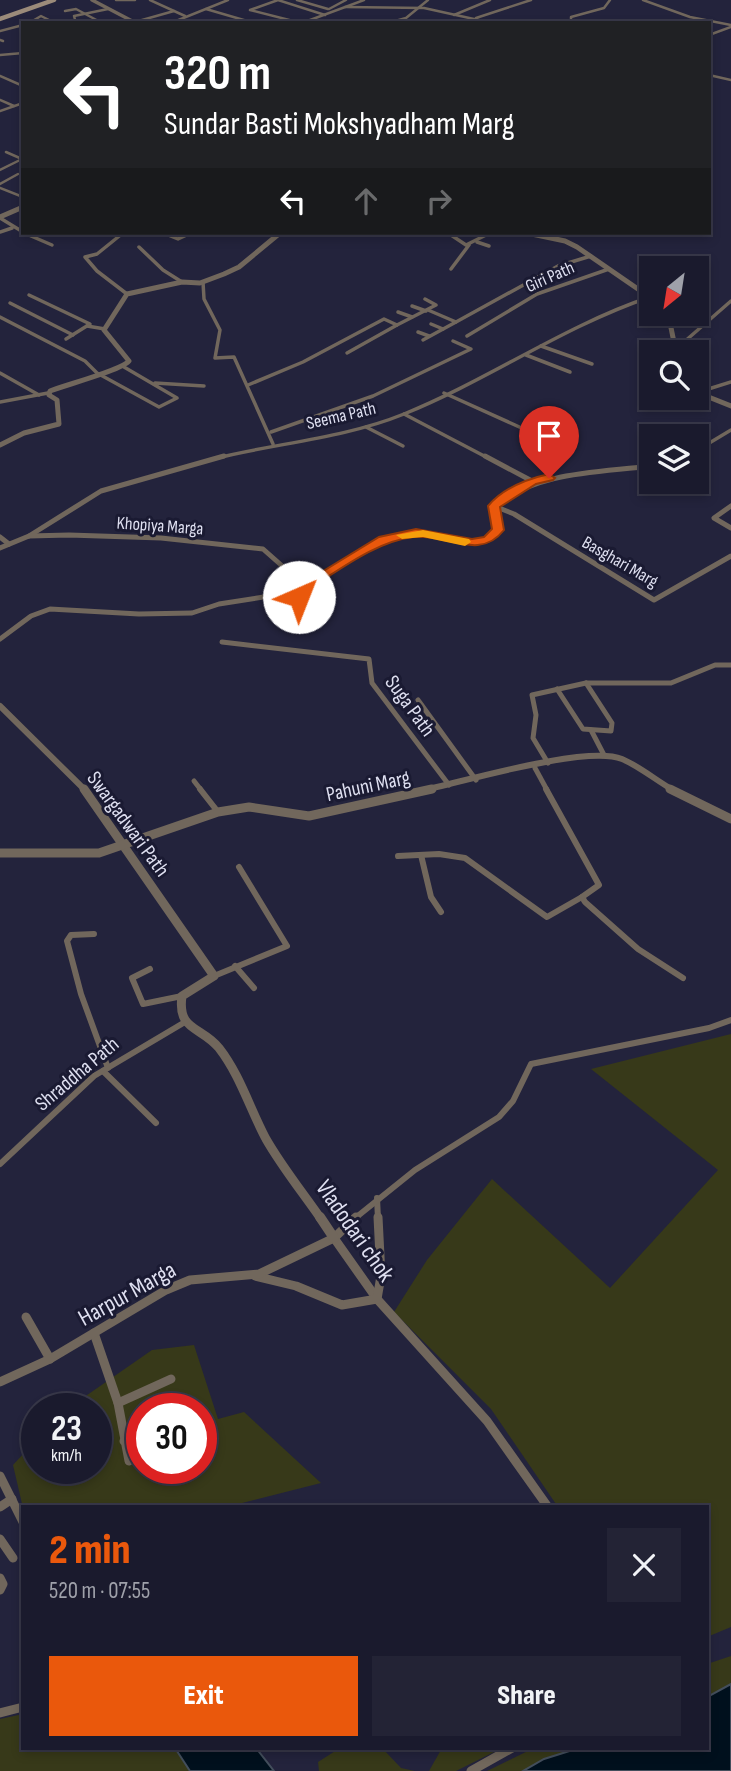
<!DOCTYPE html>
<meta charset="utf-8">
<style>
body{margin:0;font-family:"Sofia Sans Condensed",sans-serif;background:#232335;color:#f1f3f6;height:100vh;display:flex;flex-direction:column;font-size:26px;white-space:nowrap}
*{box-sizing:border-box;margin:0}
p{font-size:23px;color:#9fa1aa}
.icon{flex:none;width:38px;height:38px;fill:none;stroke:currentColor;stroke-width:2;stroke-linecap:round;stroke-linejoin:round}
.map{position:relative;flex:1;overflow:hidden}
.drawer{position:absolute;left:21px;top:1505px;width:688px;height:245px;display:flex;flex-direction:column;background:#1a1a2d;border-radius:0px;box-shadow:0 4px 10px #0003,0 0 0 2px #383849}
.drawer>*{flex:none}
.guide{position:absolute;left:21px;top:21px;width:690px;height:214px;border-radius:0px;box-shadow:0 4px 10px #0003,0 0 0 2px #383849;background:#202124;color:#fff;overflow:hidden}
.needle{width:46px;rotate:210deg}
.tools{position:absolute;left:639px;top:256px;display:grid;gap:14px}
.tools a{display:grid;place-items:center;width:70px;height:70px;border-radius:0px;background:#1a1a2d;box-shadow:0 4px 10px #0003,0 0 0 2px #383849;font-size:35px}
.speed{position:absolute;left:21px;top:1393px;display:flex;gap:14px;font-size:35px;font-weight:700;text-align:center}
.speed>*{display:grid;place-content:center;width:91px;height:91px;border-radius:50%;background:#1a1a2d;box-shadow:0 4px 10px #0003,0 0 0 2px #383849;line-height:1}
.speed small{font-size:18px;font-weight:400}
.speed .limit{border:10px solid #d22;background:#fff;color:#111}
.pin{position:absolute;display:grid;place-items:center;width:60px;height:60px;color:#fff;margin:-72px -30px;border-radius:50% 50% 50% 0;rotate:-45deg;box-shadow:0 0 7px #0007}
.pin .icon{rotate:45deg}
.me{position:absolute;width:77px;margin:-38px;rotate:44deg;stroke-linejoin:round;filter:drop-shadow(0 0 5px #0008)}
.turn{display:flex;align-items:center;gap:24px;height:147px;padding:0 28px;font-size:32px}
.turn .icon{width:91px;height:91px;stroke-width:2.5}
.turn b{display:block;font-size:49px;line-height:60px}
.lanes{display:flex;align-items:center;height:66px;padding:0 28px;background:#0003;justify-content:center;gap:35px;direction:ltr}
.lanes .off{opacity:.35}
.round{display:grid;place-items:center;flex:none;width:74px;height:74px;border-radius:0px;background:#232335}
.head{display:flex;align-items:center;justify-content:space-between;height:119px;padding:0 28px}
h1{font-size:42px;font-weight:800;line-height:52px;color:#ea580c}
.cta{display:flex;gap:14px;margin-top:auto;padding:14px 28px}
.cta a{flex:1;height:80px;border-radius:0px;background:#ea580c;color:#fff;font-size:28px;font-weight:800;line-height:80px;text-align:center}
.cta a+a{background:#232335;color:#f1f3f6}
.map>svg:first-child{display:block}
.green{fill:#373919;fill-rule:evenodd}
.water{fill:#00101d;stroke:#434e5c;stroke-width:2}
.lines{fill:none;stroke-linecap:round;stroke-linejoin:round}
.minor-far4{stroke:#71675c;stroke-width:2.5}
.minor-far3{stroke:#71675c;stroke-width:3.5}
.minor-far2{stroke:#71675c;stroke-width:5}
.minor-far1{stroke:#71675c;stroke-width:6}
.minor{stroke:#71675c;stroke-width:9}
.tertiary-far4{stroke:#71675c;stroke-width:3.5}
.tertiary-far3{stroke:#71675c;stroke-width:5}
.tertiary-far2{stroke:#71675c;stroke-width:6}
.tertiary-far1{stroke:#71675c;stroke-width:9}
.tertiary{stroke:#71675c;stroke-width:10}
.secondary{stroke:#9b8b7a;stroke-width:4.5}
.route{fill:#ea580c;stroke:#983908;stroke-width:2}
.slow{fill:#f59e0b}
.labels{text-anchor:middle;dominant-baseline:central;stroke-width:6;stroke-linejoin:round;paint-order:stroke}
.far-street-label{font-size:18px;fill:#dedff0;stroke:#1a1a32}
.street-label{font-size:21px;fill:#dedff0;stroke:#1a1a32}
.near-street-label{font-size:24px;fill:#dedff0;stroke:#1a1a32}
</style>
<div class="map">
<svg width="731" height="1771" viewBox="0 0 731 1771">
<rect width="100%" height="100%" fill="#23233c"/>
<g class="green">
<polygon points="731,1034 731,1627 707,1637 707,1507 558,1507 491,1409 394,1312 427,1260 492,1179 610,1288 718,1170 591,1069"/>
<path d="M194 1345 218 1419 244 1412 321 1483 226 1507 23 1508 13 1465 37 1439V1468H96V1409H67L152 1350ZM142 1409H201V1468H142Z"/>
<polygon points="731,1656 731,1684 707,1697 707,1664"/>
<polygon points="23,1714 23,1748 178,1748 192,1771 0,1771 0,1719"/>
<polygon points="340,1748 382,1748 401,1768 415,1771 319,1771 318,1762"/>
<polygon points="442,1748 502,1748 456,1771 429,1771"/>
<polygon points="534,1748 579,1748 544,1759 523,1771 487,1771"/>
</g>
<g class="water">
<polygon points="731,1684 731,1771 523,1771 544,1759 579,1748 707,1748 707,1697"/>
<polygon points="175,1748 256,1748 274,1771 190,1771"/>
</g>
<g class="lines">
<g class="minor-far4">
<polyline points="116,0 135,0"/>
<polyline points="150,0 185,16"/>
<polyline points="297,0 328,9"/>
<polyline points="643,0 690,17 731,25"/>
<polyline points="345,7 424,8 492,23"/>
<polyline points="206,9 254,23"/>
<polyline points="329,9 346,0"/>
<polyline points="65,11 76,9 102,23"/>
<polyline points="454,15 490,0"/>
<polyline points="476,18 531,0"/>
<polyline points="135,22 174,11"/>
<polyline points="29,23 41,16 55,23"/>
<polyline points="76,23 74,16 108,9"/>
<polyline points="171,23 228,0"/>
<polyline points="301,23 250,10 278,0 325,15"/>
<polyline points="302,23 364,0"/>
<polyline points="388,23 406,18 428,0"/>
<polyline points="571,23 571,17 604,8 610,0"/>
<polyline points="0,31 23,25"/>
<polyline points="709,35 731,27"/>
<polyline points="0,40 3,41"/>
<polyline points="0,55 23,53"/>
<polyline points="709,75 731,80"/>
<polyline points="0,76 23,86"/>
<polyline points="0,100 14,106"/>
<polyline points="0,111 23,103"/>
<polyline points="0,170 22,159 6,152"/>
<polyline points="0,184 18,174"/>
<polyline points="0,188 23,197"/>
</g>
<g class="minor-far3">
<polyline points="0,218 23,232"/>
<polyline points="0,232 12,228"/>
<polyline points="24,233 52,245"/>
<polyline points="123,233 97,254 85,257 97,271 127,294"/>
<polyline points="163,233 178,239 191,233"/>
<polyline points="448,233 466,245 490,233"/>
<polyline points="477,242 489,246"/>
<polyline points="139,247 163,270 182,282"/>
<polyline points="451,269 469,245"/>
<polyline points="203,282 204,299 220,330 215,358 234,357 273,444"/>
<polyline points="29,295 90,324 66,339"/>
<polyline points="10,303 73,335"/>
<polyline points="412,306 426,311"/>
<polyline points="398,312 412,317"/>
<polyline points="0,317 85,361 97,373 159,407 177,398 124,367"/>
<polyline points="456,322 558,266 591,256"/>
<polyline points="431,324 443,329"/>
<polyline points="87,326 105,329"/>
<polyline points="418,332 429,336"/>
<polyline points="467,336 537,294 609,269"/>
<polyline points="423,340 456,322 428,310"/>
<polyline points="674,344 684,342 731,301"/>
<polyline points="541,346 592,364"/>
<polyline points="347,353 397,325"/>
<polyline points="526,355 570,372"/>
<polyline points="0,373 39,395"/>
<polyline points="155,383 204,386"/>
<polyline points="248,385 303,362 384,319 397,325 436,305 425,299"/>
<polyline points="702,391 731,382"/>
<polyline points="444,393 546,439"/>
<polyline points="0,402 48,393"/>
<polyline points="404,414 488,458"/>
<polyline points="366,427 403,446"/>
<polyline points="271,432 373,396 471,349 453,341"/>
<polyline points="696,451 731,430"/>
<path d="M217 458C278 443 345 438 404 414 488 380 564 326 650 297"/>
</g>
<g class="minor-far2">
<polyline points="485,456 532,481"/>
<polyline points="494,506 514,514 654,600 731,556"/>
<polyline points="731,506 714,518 731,528"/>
<polyline points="29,536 101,491 224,456"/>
<polyline points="0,537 9,544"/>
<polyline points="0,548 29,536 69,535 161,538 263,549 306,587"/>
<polyline points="271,609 302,608 295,592"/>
<path d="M0 639 31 616 50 609 139 614 192 613 219 604 295 592 384 540 423 533 476 543 488 540 498 530 494 506C541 471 595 473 651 466"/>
<polyline points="222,642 369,659 372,683 449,785"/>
<polyline points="557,689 583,729 611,731 612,723 586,683"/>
<polyline points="418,700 476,780"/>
<polyline points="591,730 604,755"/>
<polyline points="548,763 533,738 536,715 532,695 586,683 671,683 715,665 731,665"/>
<polyline points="535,768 547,790"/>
<polyline points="194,781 201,790"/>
</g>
<g class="minor-far1">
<polyline points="200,789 218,812"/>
<polyline points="546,789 599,885 582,897 585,902 638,949 683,978"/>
<polyline points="421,855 431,897 441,912"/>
<polyline points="398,856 439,854 465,858 547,917 582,897"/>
<polyline points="94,934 71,935 67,941 81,994 108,1068"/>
<polyline points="235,966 254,988"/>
<polyline points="150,969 132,978 143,1004 182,996"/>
<polyline points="214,976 287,946 239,867"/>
<polyline points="103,1071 156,1123"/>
<polyline points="0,1164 94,1076 185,1022"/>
<polyline points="377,1198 378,1219"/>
<polyline points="354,1219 415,1170 499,1117 513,1101 531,1064 709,1028 731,1020"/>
</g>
<g class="minor">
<polyline points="334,1238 377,1299 487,1421 548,1507"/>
<polyline points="255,1276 296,1286 342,1305 377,1299 381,1276 378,1217"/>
<polyline points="26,1317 50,1359"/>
<polyline points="94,1333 118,1403 129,1461"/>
<polyline points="0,1382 50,1359 166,1290 190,1280 259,1274 334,1238 356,1217"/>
<polyline points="118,1403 171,1379"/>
<polyline points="124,1441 142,1434"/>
<polyline points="0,1476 23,1522"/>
<polyline points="0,1507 12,1499"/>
<polyline points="0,1539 13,1558"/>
<polyline points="0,1578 3,1584 0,1590"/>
<polyline points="0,1713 23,1707"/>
<polyline points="471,1771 512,1748"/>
</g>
<polyline class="tertiary-far4" points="92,0 136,23"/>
<g class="tertiary-far3">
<polyline points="0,217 23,207"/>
<polyline points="527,233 565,241 577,247 651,298"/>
<polyline points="665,313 669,318 676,352"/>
<polyline points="696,387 706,396 731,406"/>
<path d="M0 445 24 433 59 424 57 400 49 395 50 391C65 385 122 370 129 361L104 330 127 294 182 282 200 283 224 274 239 267 280 233"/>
</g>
<g class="tertiary-far2">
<polyline points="0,706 85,790"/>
<path d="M424 790C466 781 586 745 622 759 639 766 657 781 673 790"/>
</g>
<g class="tertiary-far1">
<path d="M84 789 214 976 182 996C177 1031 201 1026 219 1048 240 1075 250 1109 266 1139 282 1167 303 1193 321 1219"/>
<polyline points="670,789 731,819"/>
<polyline points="0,853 99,853 218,812 249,807 309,816 432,789"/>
</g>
<polyline class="tertiary" points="320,1217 334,1238"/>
<polyline class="secondary" points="0,19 54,0"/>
</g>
<path class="route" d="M549 474 555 478 553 480 536 484 500 507 504 530C479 562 446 533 413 537 373 542 336 573 302 593L303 600H294L289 592 379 537 416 529 472 539 484 537 492 529 488 506C503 488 527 479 549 474Z"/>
<polygon class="slow" points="423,530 469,539 471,542 465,546 423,537 402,539 396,535"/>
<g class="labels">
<g class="far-street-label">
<text transform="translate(550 277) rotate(-24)">Giri Path</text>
<text transform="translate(341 416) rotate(-13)">Seema Path</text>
<text transform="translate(160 526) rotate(4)">Khopiya Marga</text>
<text transform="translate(620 562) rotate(30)">Basghari Marg</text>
</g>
<g class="street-label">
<text transform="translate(410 706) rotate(54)">Suga Path</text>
<text transform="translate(368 786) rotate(-12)">Pahuni Marg</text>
<text transform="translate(128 824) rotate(54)">Swargadwari Path</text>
<text transform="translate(77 1074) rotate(-40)">Shraddha Path</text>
</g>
<g class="near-street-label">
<text transform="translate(355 1231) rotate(55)">Vladodari chok</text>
<text transform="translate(127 1294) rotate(-29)">Harpur Marga</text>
</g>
</g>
</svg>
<div class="tools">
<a><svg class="needle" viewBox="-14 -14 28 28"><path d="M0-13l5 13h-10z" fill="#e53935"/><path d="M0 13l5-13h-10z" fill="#9fa1aa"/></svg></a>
<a><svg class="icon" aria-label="search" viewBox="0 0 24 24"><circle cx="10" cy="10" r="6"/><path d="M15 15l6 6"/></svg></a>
<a><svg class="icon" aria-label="layers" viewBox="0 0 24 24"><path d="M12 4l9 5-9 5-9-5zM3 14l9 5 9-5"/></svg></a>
</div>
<div class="speed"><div>23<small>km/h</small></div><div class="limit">30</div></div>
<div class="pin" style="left:549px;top:478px;background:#d93025"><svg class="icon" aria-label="arrive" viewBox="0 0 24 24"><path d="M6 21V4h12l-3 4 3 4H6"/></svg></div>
<svg class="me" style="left:299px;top:597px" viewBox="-20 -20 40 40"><circle r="19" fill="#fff"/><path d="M0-13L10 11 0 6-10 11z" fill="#ea580c"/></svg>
<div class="guide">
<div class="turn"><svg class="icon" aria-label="left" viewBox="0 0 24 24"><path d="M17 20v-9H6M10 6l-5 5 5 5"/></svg><div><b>320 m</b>Sundar Basti Mokshyadham Marg</div></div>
<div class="lanes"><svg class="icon" aria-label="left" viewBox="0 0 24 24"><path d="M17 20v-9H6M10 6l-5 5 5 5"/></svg><svg class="icon off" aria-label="ahead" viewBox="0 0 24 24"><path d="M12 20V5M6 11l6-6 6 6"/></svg><svg class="icon off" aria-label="right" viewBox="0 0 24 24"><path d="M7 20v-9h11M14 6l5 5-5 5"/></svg></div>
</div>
<section class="drawer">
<div class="head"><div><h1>2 min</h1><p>520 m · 07:55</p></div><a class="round"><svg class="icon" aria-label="close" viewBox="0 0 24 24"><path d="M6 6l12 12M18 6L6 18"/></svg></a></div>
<div class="cta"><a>Exit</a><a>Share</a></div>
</section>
</div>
